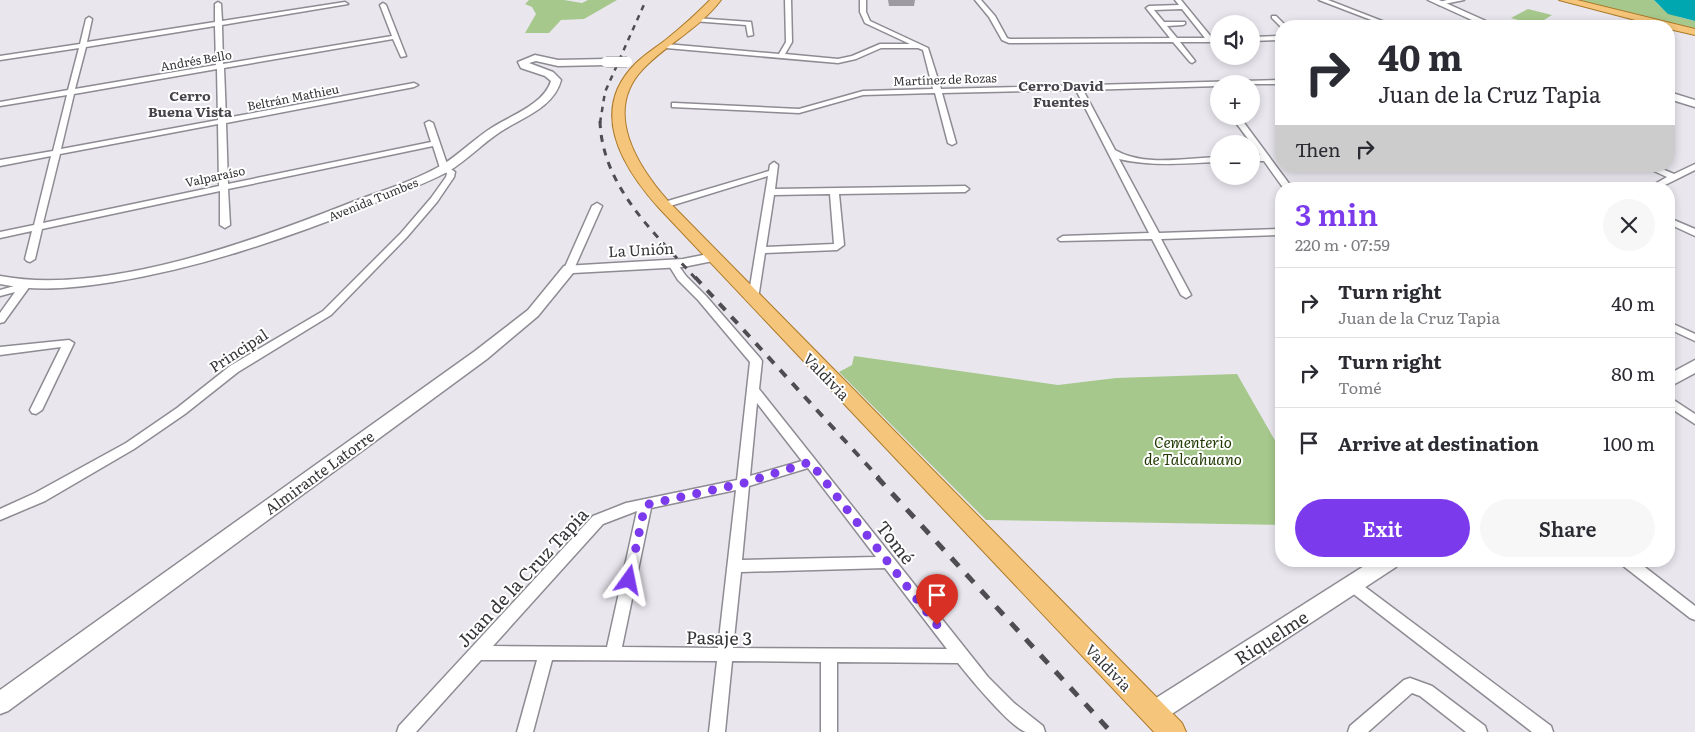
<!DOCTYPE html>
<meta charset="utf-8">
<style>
body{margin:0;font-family:Literata,serif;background:#f7f7f7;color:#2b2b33;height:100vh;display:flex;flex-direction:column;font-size:19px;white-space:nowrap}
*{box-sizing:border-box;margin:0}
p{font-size:16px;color:#7c7c81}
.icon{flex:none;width:28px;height:28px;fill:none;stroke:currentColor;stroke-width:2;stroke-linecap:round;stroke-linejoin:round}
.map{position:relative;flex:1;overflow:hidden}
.side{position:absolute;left:1275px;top:182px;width:400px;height:385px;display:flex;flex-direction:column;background:#fff;border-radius:20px;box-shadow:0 2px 8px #0003}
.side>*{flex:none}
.top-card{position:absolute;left:1275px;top:20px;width:400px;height:152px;border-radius:20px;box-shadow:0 2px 8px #0003;background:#fff;color:#2b2b33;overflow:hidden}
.buttons{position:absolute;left:1210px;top:15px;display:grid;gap:10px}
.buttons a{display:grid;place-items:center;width:50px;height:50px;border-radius:50%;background:#fff;box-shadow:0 2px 8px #0003;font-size:25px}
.pin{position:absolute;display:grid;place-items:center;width:42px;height:42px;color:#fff;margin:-51px -21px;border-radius:50% 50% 50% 0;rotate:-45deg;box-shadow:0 0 5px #0007}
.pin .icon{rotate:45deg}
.me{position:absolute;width:55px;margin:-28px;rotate:12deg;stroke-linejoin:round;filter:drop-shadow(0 0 4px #0008)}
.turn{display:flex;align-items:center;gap:18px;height:105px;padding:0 20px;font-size:22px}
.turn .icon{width:65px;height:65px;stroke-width:2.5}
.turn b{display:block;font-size:35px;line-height:42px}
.then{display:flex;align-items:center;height:48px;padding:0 20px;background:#0003;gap:10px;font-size:19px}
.round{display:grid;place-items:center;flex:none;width:52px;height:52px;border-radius:26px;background:#f7f7f7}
.summary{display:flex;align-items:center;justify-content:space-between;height:85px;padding:0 20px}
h1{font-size:30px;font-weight:600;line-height:38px;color:#7c3aed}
.action{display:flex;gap:10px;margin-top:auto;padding:10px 20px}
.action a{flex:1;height:58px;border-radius:30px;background:#7c3aed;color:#fff;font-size:20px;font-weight:600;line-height:58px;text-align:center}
.action a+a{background:#f7f7f7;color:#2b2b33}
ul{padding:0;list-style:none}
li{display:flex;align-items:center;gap:15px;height:70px;padding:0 20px;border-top:1px solid #e1e1e2}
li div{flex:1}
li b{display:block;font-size:19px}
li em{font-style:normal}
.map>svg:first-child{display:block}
.green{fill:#a6c88c}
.water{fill:#00a6b0}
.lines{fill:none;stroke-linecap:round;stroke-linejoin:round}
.street-casing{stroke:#8e8b93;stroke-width:3}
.secondary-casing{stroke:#8e8b93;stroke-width:3}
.primary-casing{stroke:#ac7929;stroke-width:2}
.street{fill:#fff;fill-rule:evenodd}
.secondary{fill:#fff;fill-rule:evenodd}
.primary{fill:#f4c57a;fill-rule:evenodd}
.rail-far3{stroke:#4f4d51;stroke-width:2.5;stroke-dasharray:5.5 5.5;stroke-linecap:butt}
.rail-far2{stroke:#4f4d51;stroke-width:3;stroke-dasharray:7 7;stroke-linecap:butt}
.rail-far1{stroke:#4f4d51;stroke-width:4;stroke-dasharray:9 9;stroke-linecap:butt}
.rail{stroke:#4f4d51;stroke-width:5;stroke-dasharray:11 11;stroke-linecap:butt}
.secondary-bridge-casing{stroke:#8e8b93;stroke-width:11;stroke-linecap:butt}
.secondary-bridge{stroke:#fff;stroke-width:10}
.wall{fill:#9d9ba1}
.route{stroke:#7c3aed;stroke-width:9;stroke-dasharray:0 16.2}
.labels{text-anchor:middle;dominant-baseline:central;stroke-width:4;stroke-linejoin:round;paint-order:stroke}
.far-street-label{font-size:12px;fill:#363538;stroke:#fff}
.far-neighbourhood-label{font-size:14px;font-weight:bold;fill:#46444b;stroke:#fff}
.street-label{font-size:15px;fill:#363538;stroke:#fff}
.park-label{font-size:15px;font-style:italic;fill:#1f3800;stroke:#fff}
.near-street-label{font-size:18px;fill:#363538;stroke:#fff}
</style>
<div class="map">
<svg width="1695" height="732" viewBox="0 0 1695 732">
<rect width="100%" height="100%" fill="#e9e6ee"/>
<g class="green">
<polygon points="529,0 564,0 582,3 588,0 617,0 584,19 561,20 549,33 525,33 536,14 532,7 525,4"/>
<path d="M1576 0H1654C1666 14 1678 17 1695 21V30Z"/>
<polygon points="1528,9 1552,15 1536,25 1511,18"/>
<polygon points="854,356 1058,385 1116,378 1237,374 1281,451 1281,525 986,520 839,372 852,365"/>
</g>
<polygon class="water" points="1654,0 1695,0 1695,21 1668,14"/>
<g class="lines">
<g class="street-casing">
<g id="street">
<path d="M785 0H791L792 42 785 54 838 59 852 56 880 44H910L865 23 860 12V0H866V12L870 21 928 48 941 89 1281 80V84H1219V86L1083 90 1115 150C1144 167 1186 158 1219 157V162C1185 163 1152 167 1119 159L1159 233 1281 229V235L1161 239 1191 295 1186 298 1181 295 1152 239 1060 241 1058 239 1063 236 1149 233 1076 90 942 93 956 143 952 145 948 143 935 93 863 95 799 113 672 107V103H675L799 109 863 91 933 89 923 50 918 48H881L856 59 838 63 666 48 663 46 666 44 779 54 786 42Z"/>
<path d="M975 0H981L995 16 1007 38 1010 39 1170 38 1146 8 1149 6 1179 5 1175 0H1181L1212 38H1219V42H1180L1195 61 1192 63 1190 62 1173 42 1009 43 1002 40 989 17ZM1182 9 1205 38H1177L1167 26 1183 25 1185 24V22H1164L1154 10Z"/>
<polygon points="1319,0 1328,0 1395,26 1387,26"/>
<polygon points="1447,0 1464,0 1439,5 1436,3"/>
<path d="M218 2 221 4 222 21 345 2 348 4 222 25 223 64 392 36 380 5 383 3 386 5 406 56 401 57 393 39 224 68 226 118 414 83 418 85 414 87 226 123 228 184 431 142 425 123 429 121 433 123 448 167 455 172 454 177 437 202 407 237 331 315 238 372 185 414 134 449 45 501 0 520V509L35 493 126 443 177 408 230 366 323 311 401 233 431 198 446 177 447 173 440 168 433 146 228 189 230 225 225 228 220 225V191L42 229 35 259 30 262 27 261 25 259 32 231 0 238V232L34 225 51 156 0 166V160L53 151 67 95 0 106V102L68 90 79 48 0 60V56L80 44 86 19 89 17 92 19 87 42 215 22V4ZM215 26 216 65 75 89 86 47ZM217 69 218 120 61 149 74 94ZM218 124 219 186 43 223 60 154Z"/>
<polygon points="1272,16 1276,16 1286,26 1281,27 1272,18"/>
<polygon points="695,18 751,22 753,35 748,36 746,25 693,21 693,19"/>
<polygon points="1281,36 1281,40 1251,41 1251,37"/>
<rect x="1215" y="93" width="4" height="4"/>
<polygon points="1231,116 1239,116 1293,189 1284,189 1264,161 1251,161 1251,155 1260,155"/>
<path d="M774 162 778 165 775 189 965 186 969 189 965 192 839 194 844 245 837 250 765 253 758 299 753 302 748 299 768 176 667 207H661L660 205 661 203 769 171 770 165ZM830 194 834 244 766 247 774 195Z"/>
<polygon points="1695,164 1695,170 1657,189 1646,189 1667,177 1643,166 1655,166 1674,174"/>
<polygon points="597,203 602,206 574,269 572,271 566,271 564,269 592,206"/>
<polygon points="1669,218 1695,229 1695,236 1669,224"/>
<path d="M673 261 676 262 686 276 706 296 760 358 762 361 759 389 988 677 1014 703 1043 726 1045 732C1039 732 1031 732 1026 732 1011 728 969 677 958 663L837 662V732H821V662L732 661 725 732H709L717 661 552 660 533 732H517L537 660H481L416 732H397L399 726 593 516 626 503 737 480 750 362 698 300 678 280 668 264ZM757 403 802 461 750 476ZM808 468 876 557 742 560 749 486ZM736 490 718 648 622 647 651 508ZM637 511 607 647 493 646 603 524ZM885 568 947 649 733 648 741 572Z"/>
<polygon points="25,283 30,286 4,322 0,323 0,313 15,292 0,296 0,290"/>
<polygon points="1669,322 1695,334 1695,341 1669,329"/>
<polygon points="69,340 74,343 42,410 36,414 32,413 30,410 61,347 0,355 0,347"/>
<polygon points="1669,397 1695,414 1695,424 1669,407"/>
<polygon points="1620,561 1637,561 1695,606 1695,620 1690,618 1622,565"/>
<polygon points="1352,579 1357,581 1551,726 1553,732 1532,732 1347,589 1345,585 1347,581"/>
<polygon points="1410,678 1432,686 1485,726 1487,732 1466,732 1420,696 1412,693 1368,732 1348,732 1350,726 1404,680"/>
</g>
</g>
<g class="secondary-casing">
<g id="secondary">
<polygon points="1428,0 1439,0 1497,26 1485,26"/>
<path d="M535 55 558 60 606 59 611 62 606 65 558 66 536 61 529 63 553 72 561 80C554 108 521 118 500 132 482 144 467 160 449 171 421 186 391 196 362 208 281 240 199 268 113 282 75 288 38 292 0 284V276C105 296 257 240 355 201 384 190 414 181 442 165 460 154 475 138 493 127 512 115 544 104 551 81L545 76 521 68 518 62Z"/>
<polygon points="1669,92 1695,100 1695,107 1669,99"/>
<polygon points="713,253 718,254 720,257 718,260 683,267 573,273 538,316 487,359 8,711 0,714 0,690 475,351 528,310 564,266 683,259"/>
<polygon points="1695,360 1695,373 1669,387 1669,374"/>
<polygon points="1372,561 1399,561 1396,567 1161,721 1153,724 1145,721 1141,713 1145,705"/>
</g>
</g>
<g class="primary-casing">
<g id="primary">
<path d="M710 0H721C700 28 667 44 643 69 602 112 638 167 669 202L1182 723 1186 732H1154L659 208C623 168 588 111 635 64 645 54 657 47 668 38 683 26 697 13 710 0Z"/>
<polygon points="1559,0 1577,0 1695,29 1695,35 1669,29 1669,26 1658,26"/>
</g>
</g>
<use href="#street" class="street"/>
<use href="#secondary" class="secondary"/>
<use href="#primary" class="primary"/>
<polyline class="rail-far3" points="600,123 605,92 646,0"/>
<path class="rail-far2" d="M600 121C602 187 655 233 696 279"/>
<polyline class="rail-far1" points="695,277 879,478"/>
<polyline class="rail" points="877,477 1111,732"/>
<g class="secondary-bridge-casing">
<polyline id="secondary-bridge" points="606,62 627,62"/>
</g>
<use href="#secondary-bridge" class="secondary-bridge"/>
</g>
<polygon class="wall" points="888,0 915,0 914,6 889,6"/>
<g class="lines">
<polyline class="route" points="629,580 645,505 744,483 810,462 937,625"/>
</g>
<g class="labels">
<g class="far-street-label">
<text transform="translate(196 60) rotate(-10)">Andrés Bello</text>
<text transform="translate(945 79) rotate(-2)">Martínez de Rozas</text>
<text transform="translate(293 97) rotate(-11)">Beltrán Mathieu</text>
<text transform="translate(215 176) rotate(-12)">Valparaíso</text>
<text transform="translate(373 199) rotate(-22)">Avenida Tumbes</text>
</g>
<g class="far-neighbourhood-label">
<text x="1061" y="85">Cerro David<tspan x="1061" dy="16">Fuentes</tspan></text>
<text x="190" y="95">Cerro<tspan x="190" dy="16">Buena Vista</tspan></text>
</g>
<g class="street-label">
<text transform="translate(641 249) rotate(-3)">La Unión</text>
<text transform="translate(238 350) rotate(-33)">Principal</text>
<text transform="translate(827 376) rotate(46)">Valdivia</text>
<text transform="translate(319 472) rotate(-36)">Almirante Latorre</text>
<text transform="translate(1109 667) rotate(46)">Valdivia</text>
</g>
<g class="park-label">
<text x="1193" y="441">Cementerio<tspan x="1193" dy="17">de Talcahuano</tspan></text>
</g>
<g class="near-street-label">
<text transform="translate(896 542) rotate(52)">Tomé</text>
<text transform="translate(522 577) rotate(-47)">Juan de la Cruz Tapia</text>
<text transform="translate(719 637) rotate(1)">Pasaje 3</text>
<text transform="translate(1271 637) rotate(-33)">Riquelme</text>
</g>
</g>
</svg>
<div class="buttons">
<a><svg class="icon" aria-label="sound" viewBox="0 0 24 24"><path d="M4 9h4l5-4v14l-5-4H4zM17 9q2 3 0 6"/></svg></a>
<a>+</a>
<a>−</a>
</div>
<div class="pin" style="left:937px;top:625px;background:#d93025"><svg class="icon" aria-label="arrive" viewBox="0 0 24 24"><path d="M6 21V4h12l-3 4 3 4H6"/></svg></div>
<svg class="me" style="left:629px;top:580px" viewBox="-20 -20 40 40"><path d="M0-17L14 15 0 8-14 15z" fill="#7c3aed" stroke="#fff" stroke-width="4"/></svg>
<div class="top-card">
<div class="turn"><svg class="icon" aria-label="right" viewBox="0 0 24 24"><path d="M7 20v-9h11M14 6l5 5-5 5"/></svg><div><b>40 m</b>Juan de la Cruz Tapia</div></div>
<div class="then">Then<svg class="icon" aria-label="right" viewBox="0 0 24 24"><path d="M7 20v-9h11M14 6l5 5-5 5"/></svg></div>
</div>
<section class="side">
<div class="summary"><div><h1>3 min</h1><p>220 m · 07:59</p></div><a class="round"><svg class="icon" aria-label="close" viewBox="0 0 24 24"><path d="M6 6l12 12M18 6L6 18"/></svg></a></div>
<ul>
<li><svg class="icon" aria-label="right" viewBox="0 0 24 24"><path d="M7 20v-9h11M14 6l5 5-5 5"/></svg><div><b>Turn right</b><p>Juan de la Cruz Tapia</p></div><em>40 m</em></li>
<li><svg class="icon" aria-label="right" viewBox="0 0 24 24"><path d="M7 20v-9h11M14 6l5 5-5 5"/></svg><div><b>Turn right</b><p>Tomé</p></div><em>80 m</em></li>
<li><svg class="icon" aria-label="arrive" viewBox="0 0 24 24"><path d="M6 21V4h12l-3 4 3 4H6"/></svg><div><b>Arrive at destination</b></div><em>100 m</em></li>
</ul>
<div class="action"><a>Exit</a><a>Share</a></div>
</section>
</div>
